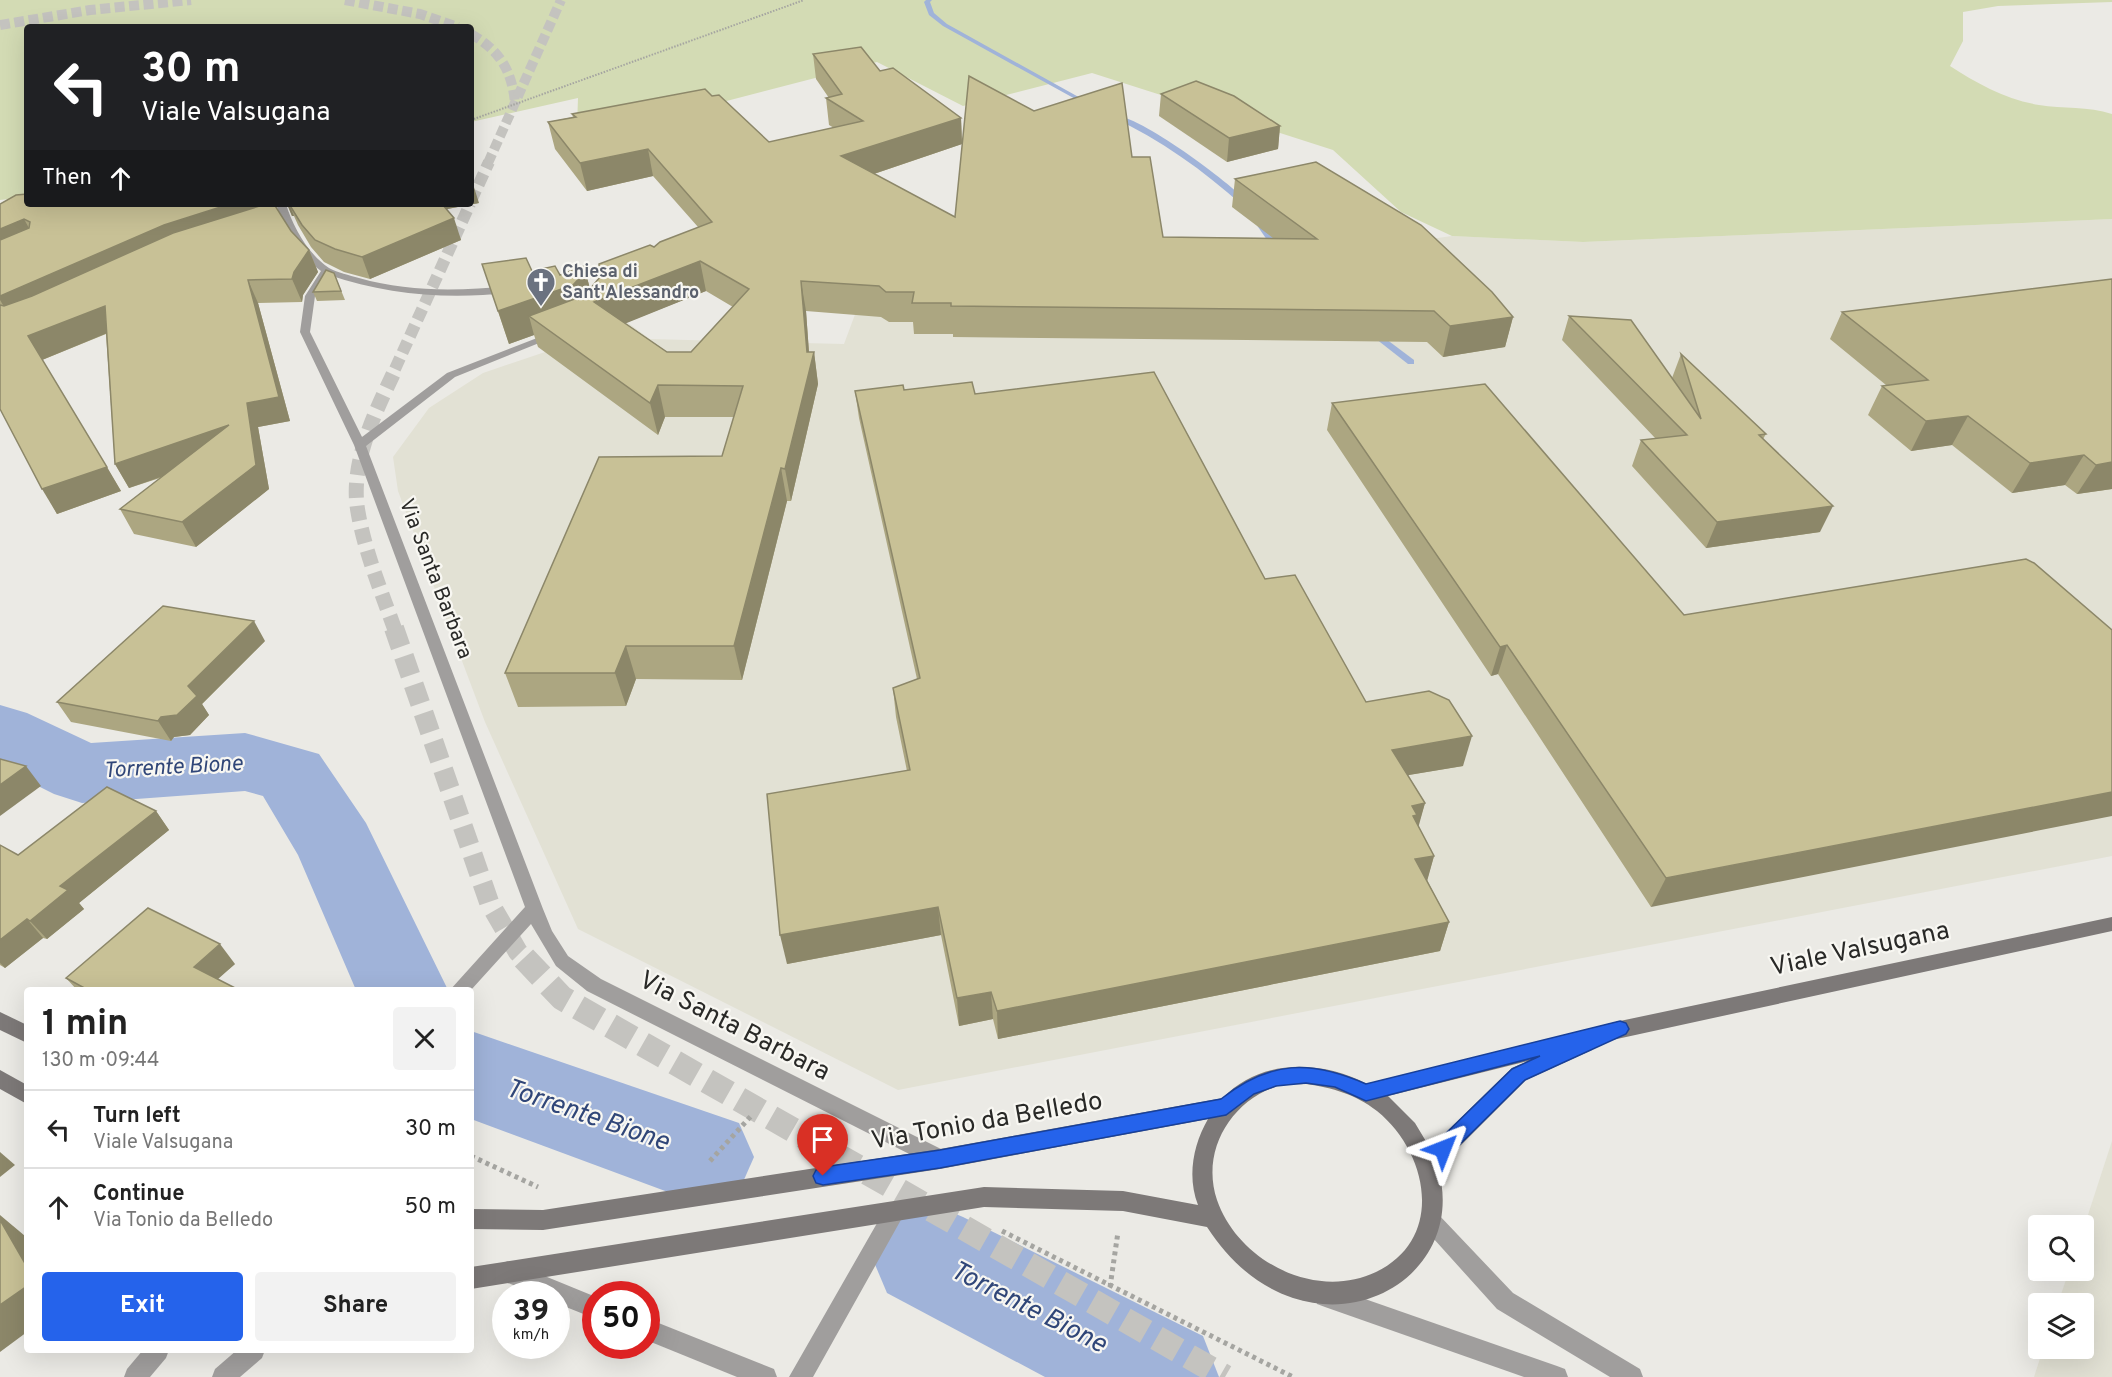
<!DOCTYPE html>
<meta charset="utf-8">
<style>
body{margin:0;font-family:Overpass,sans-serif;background:#f2f2f2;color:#222;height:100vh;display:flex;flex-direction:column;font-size:22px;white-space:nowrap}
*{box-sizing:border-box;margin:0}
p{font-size:20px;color:#767676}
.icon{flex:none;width:33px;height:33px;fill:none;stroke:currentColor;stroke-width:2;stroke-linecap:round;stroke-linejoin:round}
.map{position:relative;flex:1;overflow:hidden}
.side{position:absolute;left:24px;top:987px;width:450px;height:366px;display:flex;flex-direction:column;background:#fff;border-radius:6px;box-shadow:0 6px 24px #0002}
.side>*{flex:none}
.banner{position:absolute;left:24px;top:24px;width:450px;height:183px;border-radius:6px;box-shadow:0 6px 24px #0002;background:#202124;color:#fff;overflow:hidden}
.tools{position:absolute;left:2028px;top:1215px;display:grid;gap:12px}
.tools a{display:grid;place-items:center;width:66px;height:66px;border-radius:6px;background:#fff;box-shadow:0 6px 24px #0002;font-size:30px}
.speed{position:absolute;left:492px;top:1281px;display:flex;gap:12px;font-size:30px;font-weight:700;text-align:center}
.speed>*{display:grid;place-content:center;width:78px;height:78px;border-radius:50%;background:#fff;box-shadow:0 6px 24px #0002;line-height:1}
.speed small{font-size:15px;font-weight:400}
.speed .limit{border:9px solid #d22;background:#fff;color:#111}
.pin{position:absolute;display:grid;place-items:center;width:51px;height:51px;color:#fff;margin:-62px -26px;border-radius:50% 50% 50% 0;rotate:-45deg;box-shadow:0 0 6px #0007}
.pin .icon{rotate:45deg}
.me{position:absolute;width:66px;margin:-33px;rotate:45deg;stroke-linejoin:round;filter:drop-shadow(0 0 4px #0008)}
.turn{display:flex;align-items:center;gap:21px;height:126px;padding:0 18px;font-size:27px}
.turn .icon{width:78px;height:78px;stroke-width:2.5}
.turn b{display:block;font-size:42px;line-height:51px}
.then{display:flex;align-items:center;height:57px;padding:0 18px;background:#0003;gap:12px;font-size:22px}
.round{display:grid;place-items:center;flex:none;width:63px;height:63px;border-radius:6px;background:#f2f2f2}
.head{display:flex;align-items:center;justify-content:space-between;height:102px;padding:0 18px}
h1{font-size:36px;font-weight:700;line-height:45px}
.cta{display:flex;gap:12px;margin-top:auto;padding:12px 18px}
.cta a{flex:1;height:69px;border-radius:6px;background:#2563eb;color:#fff;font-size:24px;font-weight:700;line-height:69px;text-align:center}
.cta a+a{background:#f2f2f2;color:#222}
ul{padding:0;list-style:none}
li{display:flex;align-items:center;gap:18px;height:78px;padding:0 18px;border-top:2px solid #e0e0e0}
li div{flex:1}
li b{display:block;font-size:22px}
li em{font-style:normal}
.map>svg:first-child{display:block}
.built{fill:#e2e1d4}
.green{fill:#d3dbb4}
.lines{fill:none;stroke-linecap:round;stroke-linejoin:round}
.stream{fill:#a0b3d9;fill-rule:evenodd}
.river{fill:#a0b3d9;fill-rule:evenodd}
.highway-tunnel-far4{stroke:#c4c3bf;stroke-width:10;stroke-dasharray:10 4.5;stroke-linecap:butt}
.highway-tunnel-far3{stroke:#c4c3bf;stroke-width:12;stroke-dasharray:12 6;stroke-linecap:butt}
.highway-tunnel-far2{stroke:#c4c3bf;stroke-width:15;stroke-dasharray:15 8;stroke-linecap:butt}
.highway-tunnel-far1{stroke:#c4c3bf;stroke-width:20;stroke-dasharray:20 10;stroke-linecap:butt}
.highway-tunnel{stroke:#c4c3bf;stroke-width:25;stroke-dasharray:25 12;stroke-linecap:butt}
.path-far1{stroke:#a5a5a1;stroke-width:2;stroke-dasharray:1.5 1.5;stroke-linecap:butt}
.path{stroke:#a5a5a1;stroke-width:5;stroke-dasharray:4 4;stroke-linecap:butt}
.street{fill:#a09e9d;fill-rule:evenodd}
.secondary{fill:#7d7978;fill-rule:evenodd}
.wall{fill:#aca681;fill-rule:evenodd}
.shaded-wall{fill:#8c8769}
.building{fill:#c8c196;stroke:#8c8769;stroke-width:1.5;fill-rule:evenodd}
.route{fill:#2563eb;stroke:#184099;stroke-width:1.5}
.labels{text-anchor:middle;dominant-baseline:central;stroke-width:4.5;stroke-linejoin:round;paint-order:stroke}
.far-worship-label{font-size:18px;font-weight:bold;fill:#5b616d;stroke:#f8f7f2;text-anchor:start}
.street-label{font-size:21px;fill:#292927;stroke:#f8f7f2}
.water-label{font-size:22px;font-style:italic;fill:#304678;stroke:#f8f7f2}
.near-street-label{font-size:26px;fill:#292927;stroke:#f8f7f2}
.near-water-label{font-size:27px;font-style:italic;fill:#304678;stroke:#f8f7f2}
</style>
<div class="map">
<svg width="2112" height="1377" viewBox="0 0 2112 1377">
<rect width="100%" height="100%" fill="#ebeae5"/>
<g class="built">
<polygon points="2112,219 2112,856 898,1090 578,929 485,722 398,491 393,457 429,408 483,373 545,352 624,320 650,339 844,344 863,293 1379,246 1452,236 1583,242"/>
<polygon points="2112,1141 2112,1377 2034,1377 2043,1349 2084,1348 2084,1304 2058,1303 2069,1271 2084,1270 2084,1227"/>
</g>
<path class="green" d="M0 0H2112V2L1998 6 1963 12V41L1950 66C1976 83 2007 100 2039 105 2063 109 2088 106 2112 114V219L1583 242 1452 236 1401 212 1333 150 1092 73 963 106 877 62 615 130 577 127 578 98 471 122V27H27V197L0 200Z"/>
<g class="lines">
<g class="stream">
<polygon points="926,0 932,0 930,2 934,13 947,24 1093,105 1088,106 943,26 929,15 924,2"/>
<path d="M1112 115C1139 114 1229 182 1250 204L1243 206C1203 170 1161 140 1112 117Z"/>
<polygon points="1253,216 1259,216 1283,251 1282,253 1276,253 1252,218"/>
<polygon points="1374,330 1414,360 1414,364 1408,364 1371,335 1370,333"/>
</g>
<g class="river">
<polygon points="0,705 27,713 91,743 245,733 319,754 366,823 448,990 356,990 298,855 263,796 245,791 82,803 54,794 0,767"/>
<polygon points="471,1031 739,1123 754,1157 739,1191 703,1205 471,1119"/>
<polygon points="925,1201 963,1217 1203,1336 1219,1377 1045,1377 887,1293 871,1255 887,1217"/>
</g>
<g class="highway-tunnel-far4">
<polyline points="345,0 420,14 458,27"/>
<polyline points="0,25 90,10 191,0"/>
<path d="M471 34C499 50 512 70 515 103"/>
<polyline points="488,163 561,0"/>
</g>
<g class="highway-tunnel-far3">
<polyline points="471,201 489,162"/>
<polyline points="395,369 470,204"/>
</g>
<path class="highway-tunnel-far2" d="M395 630C381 591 365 552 358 512 349 463 376 411 396 368"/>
<polyline class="highway-tunnel-far1" points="394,628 489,902 518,952 526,960"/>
<polyline class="highway-tunnel" points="524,958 562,998 1225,1377"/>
<polyline class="path-far1" points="471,120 804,0"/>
<g class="path">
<polyline points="471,1156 538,1187"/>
<polyline points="710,1161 752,1115"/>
<polyline points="1002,1231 1293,1377"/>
<polyline points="1110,1287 1118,1232"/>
</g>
<g class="street">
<path d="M276 204H286C293 227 308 254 329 268 338 273 349 275 359 278 408 292 458 291 509 286L514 289C507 295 493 294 483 295 430 298 379 292 329 275L315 296 310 332 362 437 447 373 550 333 554 332 559 335 455 377 366 446 543 909 552 931 568 956 601 979 947 1152 950 1159 947 1166 940 1169 933 1166 587 991 556 966 531 924 471 990H450L525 907 354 445 300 332 305 296 321 271C300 256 284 228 276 204Z"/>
<polygon points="895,1201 902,1204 906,1211 902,1218 813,1377 789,1377 888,1204"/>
<polygon points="1431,1211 1438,1214 1513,1293 1640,1369 1643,1377 1610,1377 1497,1309 1424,1228 1420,1221 1424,1214"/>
<polygon points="508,1261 596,1297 596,1319 556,1303 556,1294 536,1294 500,1280 497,1272 500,1264"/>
<polygon points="1325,1285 1557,1366 1565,1369 1568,1377 1524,1377 1325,1307 1317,1304 1314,1296 1317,1288"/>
<polygon points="646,1318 774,1369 777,1377 737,1377 646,1340"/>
<polygon points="143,1350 169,1350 166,1358 150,1377 124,1377 127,1369"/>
<polygon points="237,1350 265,1350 262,1358 240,1377 212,1377 215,1369"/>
</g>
<g class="secondary">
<path d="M2112 917V931L1594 1044 1592 1050 1526 1080 1438 1168C1464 1258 1378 1326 1293 1298 1255 1285 1229 1260 1207 1227L1123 1211 984 1207 471 1289V1267L984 1187 1123 1191 1198 1205C1187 1177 1193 1145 1208 1119L940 1169 543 1230 471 1229V1209L543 1210 940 1149 1223 1098C1260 1058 1322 1060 1367 1084L1620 1021ZM1528 1061 1512 1068 1430 1148 1415 1123 1388 1096ZM1306 1084C1333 1088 1355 1094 1377 1111 1429 1153 1445 1239 1376 1272 1315 1301 1238 1261 1217 1200 1201 1153 1229 1103 1275 1087 1284 1083 1296 1085 1306 1084Z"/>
<polygon points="0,1012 27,1025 27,1043 0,1030"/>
<polygon points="0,1070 27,1085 27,1104 0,1089"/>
</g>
</g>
<g class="wall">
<path d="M813 54 880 71 961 118 962 144 874 174 955 217 1034 111 1132 157 1163 237 1273 238 1232 207 1235 179 1513 317 1505 347 1443 357 1427 342 953 337V334H914L913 322H889L881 317 806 311 809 352H814L818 384 791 501H787L742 680 636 679 626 706 518 707 505 673 722 456 734 417H665L658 435 538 347 534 335 509 344 482 264 560 275 584 266 590 289 654 247 698 227 653 176 587 191 555 149 548 122 573 117 572 114 712 96 769 142 834 128 829 125 826 98H829L816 79ZM706 291 733 307 691 352H667L625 323Z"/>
<polygon points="1161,94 1280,126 1278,149 1227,162 1159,116"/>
<polygon points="479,203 447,209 461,240 370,279 344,272 324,262 311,247 298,225 294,216 292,216 287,204"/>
<polygon points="0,204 291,231 309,250 318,272 303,295 302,302 258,303 290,421 258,427 269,489 196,547 134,534 120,509 160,478 129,488 115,464 106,334 42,360 121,491 57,514 0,409"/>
<polygon points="334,273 345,300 317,301 313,292"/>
<polygon points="2112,279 2112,489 2077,494 2065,485 2012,493 1952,445 1911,451 1868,415 1882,386 1886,385 1830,339 1842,312"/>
<polygon points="1569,316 1672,378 1681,354 1766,434 1763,439 1820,532 1706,548 1632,466 1641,440 1656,439 1562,340"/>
<polygon points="904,390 975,394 1265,579 1366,702 1463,766 1408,775 1425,803 1418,826 1434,856 1427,880 1449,922 1440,951 998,1039 993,1019 959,1026 941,935 787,964 907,771 896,717 893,688 917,679 859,418 855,391"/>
<polygon points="1332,403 1684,615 2026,559 1651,907 1498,674 1491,676 1327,430"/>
<polygon points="265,641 202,704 209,715 190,735 174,737 171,741 71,722 57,702"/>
<polygon points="156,811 169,830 79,903 84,909 47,939 43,938 5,968 0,965 0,845 18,855"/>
<polygon points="235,964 217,979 239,990 77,990 66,978"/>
</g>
<g class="shaded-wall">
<polygon points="961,118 962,144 844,184 841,156"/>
<polygon points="1280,126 1278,149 1227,162 1229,138"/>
<polygon points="648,149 653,176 587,191 580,163"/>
<polygon points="472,181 479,203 437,211 435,204 471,204 471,182"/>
<polygon points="230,204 274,204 12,320 0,300 0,296 164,225"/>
<polygon points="287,204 289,204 294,216 292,216"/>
<polygon points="454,218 461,240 370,279 362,257"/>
<polygon points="24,219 36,241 0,257 0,229"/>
<polygon points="309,250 318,272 303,295 302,302 292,279 294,272"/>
<polygon points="700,261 706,291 602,333 594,302"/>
<polygon points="584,266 593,300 529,316 534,335 509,344 498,311"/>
<polygon points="248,280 258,303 290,421 258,427 269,489 196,547 182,522 247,403"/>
<polygon points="801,281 806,311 810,367 814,352 818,384 791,501 785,469 807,352"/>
<polygon points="105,306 117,329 42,360 28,336"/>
<polygon points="1513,317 1505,347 1443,357 1450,326"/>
<polygon points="658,385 665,417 658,435 650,403"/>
<polygon points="1968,416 1952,445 1911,451 1926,421"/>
<polygon points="229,425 241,449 129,488 115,464"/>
<polygon points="2084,455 2065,485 2012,493 2030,463"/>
<polygon points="2112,462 2112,489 2077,494 2096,465"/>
<polygon points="107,467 121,491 57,514 42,489"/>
<polygon points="781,468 787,501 742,680 734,646"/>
<polygon points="1833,506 1820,532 1706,548 1717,522"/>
<polygon points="254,621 265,641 202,704 209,715 190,735 174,737 171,741 158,721 188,686"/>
<polygon points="1507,645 1498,674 1491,676 1500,647"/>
<polygon points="626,646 636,679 626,706 615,673"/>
<polygon points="1472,736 1463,766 1385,779 1392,750"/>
<polygon points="26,766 41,786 0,816 0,785"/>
<polygon points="2112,792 2112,816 1651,907 1666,878"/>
<polygon points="1425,803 1417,832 1407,834 1412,806"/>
<polygon points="156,811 169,830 79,903 84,909 47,939 30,921 60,886"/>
<polygon points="1434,856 1426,885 1415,859"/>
<polygon points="938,907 941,935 787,964 780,935"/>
<polygon points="27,919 43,938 5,968 0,963 0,940"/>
<polygon points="1449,922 1440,951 998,1039 997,1011"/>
<polygon points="220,944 235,964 209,987 194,967"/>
<polygon points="991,992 993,1019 959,1026 957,998"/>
<polygon points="0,1152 15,1165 0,1177"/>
<polygon points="0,1215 25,1236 27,1239 27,1267 0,1220"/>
<polygon points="27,1286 27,1332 0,1352 0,1305"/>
</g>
<g class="building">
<path d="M861 47 880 71 893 68 961 118 841 156 955 217 969 76 1034 111 1122 83 1132 157H1150L1163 237 1317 239 1235 179 1316 162 1421 225 1492 292 1513 317 1450 326 1434 311 951 306V303H912L914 292H886L879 286 801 281 807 352H814L785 469 781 468 734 646H626L615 673H505L599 457 722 456 743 386 658 385 650 403 529 316 585 295 600 277 599 264 650 245 654 247 660 242 712 222 648 149 580 163 548 122 576 117 572 114 705 89 712 96 719 95 769 142 863 121 826 98 842 94 813 54ZM700 261 749 289 691 352H667L594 302Z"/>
<polygon points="1196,81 1234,96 1280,126 1229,138 1161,94"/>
<polygon points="27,194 27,204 230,204 164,225 0,296 0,240 29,228 30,222 24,219 0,229 0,204 16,195"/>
<polygon points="266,204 274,204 291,231 309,250 294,272 292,279 248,280 279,397 247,403 256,465 182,522 120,509 229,425 115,464 105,306 28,336 107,467 42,489 0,409 0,305 4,306 32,296 173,233"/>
<polygon points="289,204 442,204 454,218 362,257 335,249 315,240 302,225"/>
<polygon points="526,258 532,271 555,266 560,275 584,266 585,272 573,285 498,311 482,264"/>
<polygon points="326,270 334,273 341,291 313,292"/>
<polygon points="2112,279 2112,462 2096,465 2084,455 2030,463 1968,416 1926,421 1882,386 1928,380 1842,312"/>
<polygon points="1569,316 1631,320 1701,419 1681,354 1766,434 1759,435 1833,506 1717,522 1641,440 1687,435"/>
<polygon points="1154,372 1265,579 1295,575 1366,702 1429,691 1449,700 1472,736 1392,750 1425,803 1412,806 1417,815 1413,816 1434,856 1415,859 1449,922 997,1011 991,992 957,998 938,907 780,935 767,794 910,770 893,688 920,678 855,391 903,385 904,390 972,382 975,394"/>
<polygon points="1485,384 1684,615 2026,559 2034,563 2112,630 2112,792 1666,878 1507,645 1500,647 1332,403"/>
<polygon points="163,606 254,621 188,686 197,696 177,715 161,717 158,721 57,702"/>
<polygon points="0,759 26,766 0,785"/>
<polygon points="107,787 156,811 60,886 68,890 30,921 27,919 0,940 0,845 18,855"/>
<polygon points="148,908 220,944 194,967 239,990 88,990 66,978"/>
<polygon points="0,1220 27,1267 27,1286 0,1305"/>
</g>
<path class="route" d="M1620 1021 1626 1023 1629 1029 1626 1034 1525 1080 1449 1155 1443 1157 1436 1155 1433 1149 1436 1143 1512 1069 1540 1056 1366 1101 1335 1087 1306 1083 1276 1086 1254 1094 1226 1115 940 1168 823 1185 816 1183 813 1176 816 1170 823 1167 940 1150 1221 1099C1270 1060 1311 1060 1366 1084Z"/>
<defs>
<g id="church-pin" transform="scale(1.5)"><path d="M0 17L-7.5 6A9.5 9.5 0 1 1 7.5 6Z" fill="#6b7280" stroke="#f8f7f2"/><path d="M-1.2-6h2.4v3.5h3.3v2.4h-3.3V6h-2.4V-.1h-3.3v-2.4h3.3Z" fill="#fff"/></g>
</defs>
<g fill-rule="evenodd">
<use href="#church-pin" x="541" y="282"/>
</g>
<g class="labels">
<g class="far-worship-label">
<text x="562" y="272">Chiesa di<tspan x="562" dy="21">Sant'Alessandro</tspan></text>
</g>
<g class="street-label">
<text transform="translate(435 579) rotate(69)">Via Santa Barbara</text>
</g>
<g class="water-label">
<text transform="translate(173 768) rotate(-3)">Torrente Bione</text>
</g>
<g class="near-street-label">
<text transform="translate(1860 950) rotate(-12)">Viale Valsugana</text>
<text transform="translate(734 1027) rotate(27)">Via Santa Barbara</text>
<text transform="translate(987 1122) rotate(-10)">Via Tonio da Belledo</text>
</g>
<g class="near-water-label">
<text transform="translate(587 1116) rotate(19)">Torrente Bione</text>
<text transform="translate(1028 1308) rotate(27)">Torrente Bione</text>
</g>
</g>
</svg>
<div class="tools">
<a><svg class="icon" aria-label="search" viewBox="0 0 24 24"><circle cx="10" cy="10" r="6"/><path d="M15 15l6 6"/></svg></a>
<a><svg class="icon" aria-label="layers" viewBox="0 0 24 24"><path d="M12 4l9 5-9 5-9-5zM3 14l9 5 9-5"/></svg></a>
</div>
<div class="speed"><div>39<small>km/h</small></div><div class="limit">50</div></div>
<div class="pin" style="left:823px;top:1176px;background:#d93025"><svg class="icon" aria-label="arrive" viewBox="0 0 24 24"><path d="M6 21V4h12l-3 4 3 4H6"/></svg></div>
<svg class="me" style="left:1443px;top:1149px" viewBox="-20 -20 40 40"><path d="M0-17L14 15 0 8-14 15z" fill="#2563eb" stroke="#fff" stroke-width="4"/></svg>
<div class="banner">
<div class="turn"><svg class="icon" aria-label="left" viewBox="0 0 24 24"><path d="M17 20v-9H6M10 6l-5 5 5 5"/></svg><div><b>30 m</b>Viale Valsugana</div></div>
<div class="then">Then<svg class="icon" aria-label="ahead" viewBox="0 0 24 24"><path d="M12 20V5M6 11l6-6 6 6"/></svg></div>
</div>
<section class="side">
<div class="head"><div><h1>1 min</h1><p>130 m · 09:44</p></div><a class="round"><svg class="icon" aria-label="close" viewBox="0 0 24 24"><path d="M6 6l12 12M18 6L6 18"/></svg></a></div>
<ul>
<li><svg class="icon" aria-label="left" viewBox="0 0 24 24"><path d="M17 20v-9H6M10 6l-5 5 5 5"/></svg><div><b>Turn left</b><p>Viale Valsugana</p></div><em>30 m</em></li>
<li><svg class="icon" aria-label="ahead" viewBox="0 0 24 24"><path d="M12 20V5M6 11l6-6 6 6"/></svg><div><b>Continue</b><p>Via Tonio da Belledo</p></div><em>50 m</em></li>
</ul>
<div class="cta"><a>Exit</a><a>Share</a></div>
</section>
</div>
